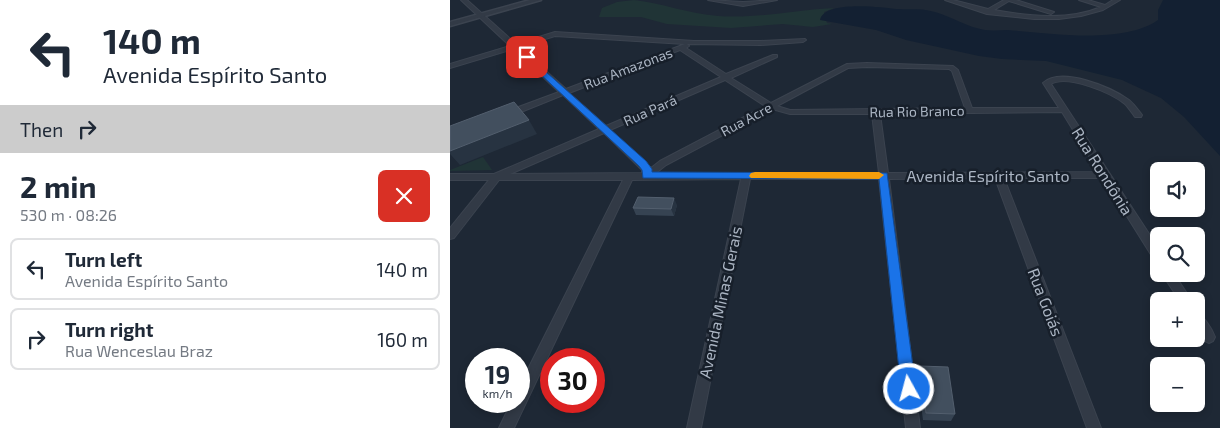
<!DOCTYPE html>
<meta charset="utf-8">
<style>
body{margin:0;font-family:"Exo 2",sans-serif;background:#f6f6f7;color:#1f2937;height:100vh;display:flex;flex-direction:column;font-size:19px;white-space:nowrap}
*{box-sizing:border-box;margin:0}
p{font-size:16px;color:#747a83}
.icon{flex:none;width:28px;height:28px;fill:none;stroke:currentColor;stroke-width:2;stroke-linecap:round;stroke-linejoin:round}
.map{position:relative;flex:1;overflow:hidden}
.drawer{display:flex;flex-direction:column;background:#fff;width:450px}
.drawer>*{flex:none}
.guide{background:#fff;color:#1f2937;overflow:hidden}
.tools{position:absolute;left:700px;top:162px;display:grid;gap:10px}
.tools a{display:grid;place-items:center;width:55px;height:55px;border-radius:8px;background:#fff;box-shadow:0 2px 8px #0003;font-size:25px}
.speed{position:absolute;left:15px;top:348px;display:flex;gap:10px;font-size:25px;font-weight:700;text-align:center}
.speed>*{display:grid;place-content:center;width:65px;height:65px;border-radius:50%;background:#fff;box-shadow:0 2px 8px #0003;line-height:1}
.speed small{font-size:12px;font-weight:400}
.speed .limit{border:8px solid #d22;background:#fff;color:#111}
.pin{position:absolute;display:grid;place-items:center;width:42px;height:42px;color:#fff;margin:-21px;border-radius:10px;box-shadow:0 2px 8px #0006}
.me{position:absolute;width:55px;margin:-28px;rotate:353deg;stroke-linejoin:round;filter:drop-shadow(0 0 4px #0008)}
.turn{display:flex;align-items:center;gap:18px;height:105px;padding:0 20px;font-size:22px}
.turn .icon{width:65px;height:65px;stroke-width:2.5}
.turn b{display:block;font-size:35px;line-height:42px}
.then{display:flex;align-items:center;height:48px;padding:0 20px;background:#0003;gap:10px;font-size:19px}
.round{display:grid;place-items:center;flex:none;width:52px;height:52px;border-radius:8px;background:#f6f6f7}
.head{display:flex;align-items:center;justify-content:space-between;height:85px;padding:0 20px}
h1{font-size:30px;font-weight:700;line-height:38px}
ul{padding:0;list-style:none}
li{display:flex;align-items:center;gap:15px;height:62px;margin:0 10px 8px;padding:0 10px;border:2px solid #e0e1e3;border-radius:8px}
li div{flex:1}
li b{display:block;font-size:19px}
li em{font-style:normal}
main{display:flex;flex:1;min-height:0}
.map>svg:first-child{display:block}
.green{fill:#203436}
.water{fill:#132032}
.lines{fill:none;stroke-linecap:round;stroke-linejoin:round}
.minor-casing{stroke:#3b434f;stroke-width:2}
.tertiary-casing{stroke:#3b434f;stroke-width:3}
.minor{fill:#323a46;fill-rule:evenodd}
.tertiary{fill:#323a46;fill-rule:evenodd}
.wall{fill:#364352}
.shaded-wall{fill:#273341}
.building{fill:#424f5e;stroke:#535f6e}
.route{fill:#1a73e8;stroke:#114b97}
.slow{fill:#f59e0b}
.labels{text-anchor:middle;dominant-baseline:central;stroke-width:5;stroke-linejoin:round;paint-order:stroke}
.far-street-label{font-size:14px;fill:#abb5c3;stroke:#171f2a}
.street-label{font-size:16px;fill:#abb5c3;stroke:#171f2a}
</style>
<main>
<section class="drawer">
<div class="guide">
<div class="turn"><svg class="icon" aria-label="left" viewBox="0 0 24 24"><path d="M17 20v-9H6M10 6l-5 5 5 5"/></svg><div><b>140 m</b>Avenida Espírito Santo</div></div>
<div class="then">Then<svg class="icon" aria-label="right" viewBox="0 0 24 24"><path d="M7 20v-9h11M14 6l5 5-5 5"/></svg></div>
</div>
<div class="head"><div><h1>2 min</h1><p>530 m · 08:26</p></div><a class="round" style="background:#d93025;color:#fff"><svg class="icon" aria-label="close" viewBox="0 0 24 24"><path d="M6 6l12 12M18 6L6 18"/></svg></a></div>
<ul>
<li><svg class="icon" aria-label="left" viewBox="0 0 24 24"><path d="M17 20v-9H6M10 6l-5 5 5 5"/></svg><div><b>Turn left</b><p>Avenida Espírito Santo</p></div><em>140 m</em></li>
<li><svg class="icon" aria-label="right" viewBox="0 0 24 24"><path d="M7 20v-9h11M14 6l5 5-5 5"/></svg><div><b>Turn right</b><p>Rua Wenceslau Braz</p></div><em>160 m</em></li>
</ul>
</section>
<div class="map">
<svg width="770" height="428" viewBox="0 0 770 428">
<rect width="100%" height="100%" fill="#1e2835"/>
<g class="green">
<path d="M184 0C212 3 239 14 268 16 307 19 345 10 384 8L374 12 377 23 382 24 363 27 333 24 281 28 217 24 191 17H149L152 8 167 2Z"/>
<polygon points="33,157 42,170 0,171 0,170"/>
</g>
<path class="water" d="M713 0H770V156L734 117 711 98 672 80 596 61 552 59 529 56 456 40 426 30 370 20C374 0 431 7 447 9 460 10 472 8 485 12 502 17 517 27 535 30 543 31 550 30 558 30 599 33 672 45 708 20V10Z"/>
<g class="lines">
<g class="minor-casing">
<g id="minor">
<path d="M11 0H17L66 44 105 32 244 41H311L355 39 356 40 353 42 311 45 237 44 239 46 236 48 276 74 323 55H327V57L281 78 321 103 397 64 417 63 503 66 508 70 522 108H609L593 83C611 66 661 87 679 100 684 104 688 110 692 115L691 117H685C682 113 679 108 675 104 662 93 617 74 601 84L709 249V262L705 261 653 178H554L651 428H637L545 178 439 179 470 428H456L429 179H300L251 428H237L291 179 182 180 64 428H49L62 401H69V387L173 180H49L4 238 0 239V228L39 180H0V174H44L149 129 113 95 61 116H55V112L109 92 63 49 0 68V64L60 46ZM105 36 235 44 116 89 69 47ZM230 50 271 77 156 126 119 93ZM417 67 499 69 502 71 515 108 340 110 327 106 398 68ZM275 80 315 106 210 161 201 168 160 130ZM322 109 340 114H422L429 173H206L216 165ZM612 112 649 172 438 173 430 114ZM154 133 192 170V173L60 174Z"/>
<polygon points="258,0 293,2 327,0 293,6"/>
<path d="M495 0H503L538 9 554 0H566L604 12 601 14 559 1 544 10C578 16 618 21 651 7L629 0H638L655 5 663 0H670L653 10 631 16 609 19H584L537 14Z"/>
<polygon points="712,274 724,274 742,301 730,301"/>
<path d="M746 313C754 316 762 329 765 337L763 341 759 343C746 338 746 324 746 313Z"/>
</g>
</g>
<g class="tertiary-casing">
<polygon id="tertiary" points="80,0 91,0 0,26 0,22"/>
</g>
<use href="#minor" class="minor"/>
<use href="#tertiary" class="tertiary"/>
</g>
<g class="wall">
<polygon points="227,205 224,216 186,215 183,208"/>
<polygon points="470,366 505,414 501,421 473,420 467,375"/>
</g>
<g class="shaded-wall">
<polygon points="79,120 87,134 10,165 0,154 0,151"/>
<polygon points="224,198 227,205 224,216 221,209"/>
</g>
<g class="building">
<polygon points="64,102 79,120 0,151 0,126"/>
<polygon points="188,197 224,198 221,209 183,208"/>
<polygon points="470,366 498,367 505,414 476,413"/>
</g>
<polygon class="route" points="77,55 196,161 202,169 202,172 437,173 466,389 464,395 459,397 453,395 451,389 429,179 193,178 192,170 189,166 74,59 73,57"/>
<polygon class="slow" points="305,172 429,172 434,175 429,179 301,178 299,176 301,173"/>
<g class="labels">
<g class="far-street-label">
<text transform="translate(178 68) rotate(-21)">Rua Amazonas</text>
<text transform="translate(200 110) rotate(-24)">Rua Pará</text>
<text transform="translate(467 111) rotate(-1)">Rua Rio Branco</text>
<text transform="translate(296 119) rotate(-28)">Rua Acre</text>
</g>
<g class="street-label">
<text transform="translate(653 171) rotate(58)">Rua Rondônia</text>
<text x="538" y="175">Avenida Espírito Santo</text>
<text transform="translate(270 302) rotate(-78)">Avenida Minas Gerais</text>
<text transform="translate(596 302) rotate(69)">Rua Goiás</text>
</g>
</g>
</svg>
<div class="tools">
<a><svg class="icon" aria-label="sound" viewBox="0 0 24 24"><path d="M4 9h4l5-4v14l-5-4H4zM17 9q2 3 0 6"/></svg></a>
<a><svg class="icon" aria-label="search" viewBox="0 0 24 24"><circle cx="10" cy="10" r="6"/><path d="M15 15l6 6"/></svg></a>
<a>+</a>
<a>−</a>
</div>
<div class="speed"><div>19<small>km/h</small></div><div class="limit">30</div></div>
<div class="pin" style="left:77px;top:57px;background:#d93025"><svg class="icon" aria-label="arrive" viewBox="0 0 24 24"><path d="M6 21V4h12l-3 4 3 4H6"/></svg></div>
<svg class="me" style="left:459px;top:389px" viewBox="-20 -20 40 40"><circle r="17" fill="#1a73e8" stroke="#fff" stroke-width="3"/><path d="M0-11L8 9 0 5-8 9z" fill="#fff"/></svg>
</div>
</main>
